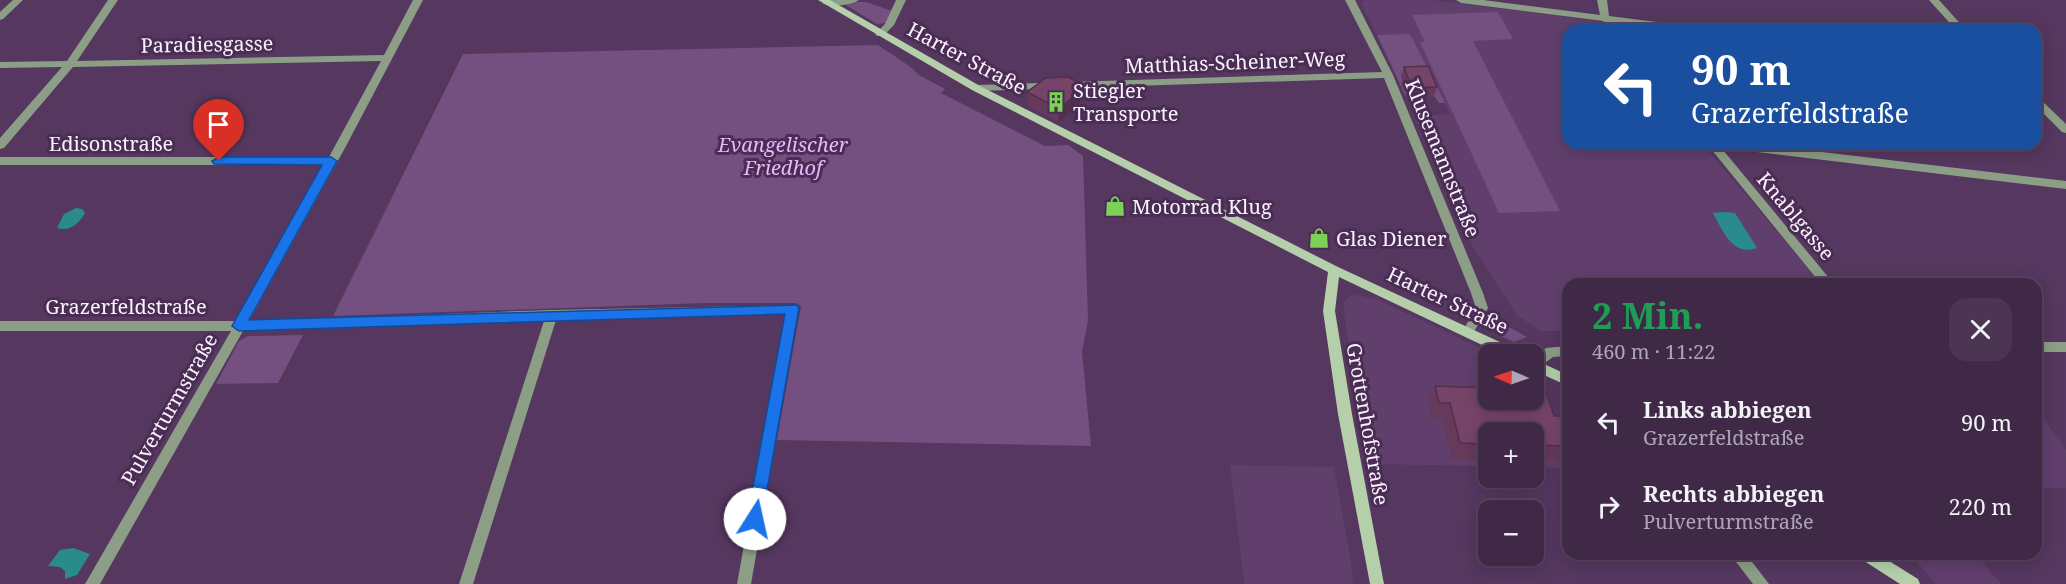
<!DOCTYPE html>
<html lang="de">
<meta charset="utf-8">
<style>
body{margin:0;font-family:"Noto Serif",serif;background:#4b3552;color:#f1f3f6;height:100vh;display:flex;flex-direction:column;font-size:22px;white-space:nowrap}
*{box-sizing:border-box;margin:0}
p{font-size:20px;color:#aea6b4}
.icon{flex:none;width:33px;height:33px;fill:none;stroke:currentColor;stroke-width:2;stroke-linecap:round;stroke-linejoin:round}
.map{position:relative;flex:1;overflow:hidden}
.side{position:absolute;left:1562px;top:278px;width:480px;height:282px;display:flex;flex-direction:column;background:#402947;border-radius:18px;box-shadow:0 3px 15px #0003,0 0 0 2px #594560}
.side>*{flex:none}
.guide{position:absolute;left:1562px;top:24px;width:480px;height:126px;border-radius:18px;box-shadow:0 3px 15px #0003,0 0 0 2px #594560;background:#1a4fa0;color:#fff;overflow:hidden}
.needle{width:39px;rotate:272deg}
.fabs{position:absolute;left:1478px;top:344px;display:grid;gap:12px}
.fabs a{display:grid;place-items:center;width:66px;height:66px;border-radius:12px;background:#402947;box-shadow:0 3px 15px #0003,0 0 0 2px #594560;font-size:30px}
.pin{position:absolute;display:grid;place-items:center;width:51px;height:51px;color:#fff;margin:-62px -26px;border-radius:50% 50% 50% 0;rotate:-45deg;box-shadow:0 0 6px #0007}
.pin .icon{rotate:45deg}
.me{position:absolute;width:66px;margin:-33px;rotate:10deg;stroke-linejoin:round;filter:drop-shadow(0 0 4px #0008)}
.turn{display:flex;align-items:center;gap:21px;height:126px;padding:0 30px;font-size:27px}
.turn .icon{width:78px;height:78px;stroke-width:2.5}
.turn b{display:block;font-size:42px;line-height:51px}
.round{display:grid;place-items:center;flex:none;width:63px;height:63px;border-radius:18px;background:#4b3552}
.overview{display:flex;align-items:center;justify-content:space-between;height:102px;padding:0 30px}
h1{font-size:36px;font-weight:700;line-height:45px;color:#1e9e55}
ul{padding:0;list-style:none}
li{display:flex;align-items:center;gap:18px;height:84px;padding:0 30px}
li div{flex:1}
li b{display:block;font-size:22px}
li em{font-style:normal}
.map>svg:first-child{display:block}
.built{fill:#613f6d}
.green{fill:#745080}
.water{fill:#2a8b8d}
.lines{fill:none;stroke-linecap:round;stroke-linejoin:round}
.street{fill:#8c9e86;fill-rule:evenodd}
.secondary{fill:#b4cfaa;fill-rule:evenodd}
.wall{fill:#663a5a}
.shaded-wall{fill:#53304a}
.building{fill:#774469;stroke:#53304a;stroke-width:1.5}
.route{fill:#1a73e8;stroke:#114b97;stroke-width:1.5}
.labels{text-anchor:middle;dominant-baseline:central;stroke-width:6;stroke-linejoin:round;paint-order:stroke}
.street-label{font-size:20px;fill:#fbf1ff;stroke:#4a2d53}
.poi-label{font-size:20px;fill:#fbf1ff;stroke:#4a2d53;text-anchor:start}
.park-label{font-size:20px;font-style:italic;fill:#ebb4fe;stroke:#4a2d53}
</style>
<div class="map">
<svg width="2066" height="584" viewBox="0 0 2066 584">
<rect width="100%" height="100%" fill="#55375f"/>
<g class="built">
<polygon points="1365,0 1433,0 1596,21 1610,29 1568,30 1568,144 1703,144 1820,283 1568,284 1567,331 1541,331 1517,315 1473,247 1414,116 1450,114 1410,35 1377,35 1361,4"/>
<polygon points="1357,295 1376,299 1493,354 1488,354 1488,399 1533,399 1533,387 1567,431 1567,468 1533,467 1533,432 1488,432 1488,466 1366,464 1344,312 1344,301 1350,296"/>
<polygon points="2036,408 2066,450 2066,488 2036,488"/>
<polygon points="1230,465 1334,467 1350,556 1353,584 1244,584"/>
<polygon points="1910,554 1975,554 2001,584 1936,584"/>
</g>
<g class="green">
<polygon points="848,2 866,2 892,11 886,23 877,24 846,5"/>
<polygon points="1498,12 1513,39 1473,41 1560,211 1499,213 1420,42 1425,42 1412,15"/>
<polygon points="1410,34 1445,103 1439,103 1434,96 1401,76 1409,97 1406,97 1377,35"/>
<path d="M878 45C886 51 915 68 917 74L945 89 941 93 1045 146 1068 145 1083 156 1088 320 1082 352 1091 446 777 440 801 306 796 303H705L333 316 463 54Z"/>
<polygon points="1500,322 1527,337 1514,342 1502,337 1496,331"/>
<polygon points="303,335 278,383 216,384 239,341 248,336"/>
</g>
<g class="water">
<path d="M76 208 82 209 85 213C79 224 69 232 57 228L64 214Z"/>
<path d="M1725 212 1735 213 1757 248C1732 257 1722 229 1713 213Z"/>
<polygon points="73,548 90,554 77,575 65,579 65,571 60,567 48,566 60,550"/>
</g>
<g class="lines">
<g class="street">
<polygon points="13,0 23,0 3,19 0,20 0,12"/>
<polygon points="108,0 118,0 77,61 384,55 413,0 423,0 345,148 249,321 552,310 797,305 799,308 751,584 737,584 786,313 556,320 473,584 459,584 544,321 243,331 100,584 85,584 231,331 0,331 0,321 236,321 325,165 0,165 0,157 329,157 381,61 73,67 4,148 0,149 0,138 62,67 0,68 0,62 67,61"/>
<path d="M829 0H859C851 5 830 8 822 3Z"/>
<polygon points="896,0 906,0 894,25 883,36 877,36 875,34 885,24"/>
<polygon points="1345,0 1355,0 1393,75 1483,293 1488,308 1472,335 1464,335 1462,332 1476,308 1471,293 1384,78 976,91 971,88 976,85 1382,72"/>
<polygon points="1456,0 1483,0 1600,15 1597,0 1607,0 1609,16 1696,27 1701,30 1673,30 1616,23 1624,30 1613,30 1603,21 1461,3"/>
<polygon points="1929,0 1939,0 1966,30 1956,30"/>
<polygon points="2036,98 2040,99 2066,124 2066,133 2062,132 2036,106"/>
<polygon points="1707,144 1718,144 1834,284 1821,284"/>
<polygon points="1719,144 1754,144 2066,181 2066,189 1724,148"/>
<rect x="2036" y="342" width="30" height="10"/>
<polygon points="1568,346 1568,356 1553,357 1538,368 1533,369 1533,358 1546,348"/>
<polygon points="1730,554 1746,554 1769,584 1753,584"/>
</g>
<g class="secondary">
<polygon points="818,0 830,0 980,86 1338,267 1517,350 1519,354 1501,354 1339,277 1335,311 1352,414 1384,584 1370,584 1338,414 1323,311 1328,272 972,90"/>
<polygon points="1533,359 1568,375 1568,386 1533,370"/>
<polygon points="1859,554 1878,554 1918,579 1920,584 1900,584 1861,559"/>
</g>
</g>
<g class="wall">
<polygon points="1404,67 1437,87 1434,96 1409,97 1401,76"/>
<polygon points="1027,92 1084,99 1059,122 1028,106"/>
<polygon points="1435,386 1554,416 1568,416 1568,461 1533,460 1533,432 1488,432 1488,459 1452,459 1442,419 1432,419 1428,402"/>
</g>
<polygon class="shaded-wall" points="1085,86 1084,99 1059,122 1059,109"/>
<g class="building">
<polygon points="1428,66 1437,87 1412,88 1404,67"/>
<polygon points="1068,77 1085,86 1059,109 1027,92 1046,78"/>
<polygon points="1435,386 1488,388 1488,399 1533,399 1533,389 1545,389 1554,416 1568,416 1568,446 1533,445 1533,432 1488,432 1488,444 1460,443 1450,403 1439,403"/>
</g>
<polygon class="route" points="219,157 331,157 337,161 249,320 797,305 799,308 761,524 755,526 750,524 747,519 785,314 239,331 232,326 322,165 214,164 212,161"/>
<defs>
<g id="building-bare" transform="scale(1.62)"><path d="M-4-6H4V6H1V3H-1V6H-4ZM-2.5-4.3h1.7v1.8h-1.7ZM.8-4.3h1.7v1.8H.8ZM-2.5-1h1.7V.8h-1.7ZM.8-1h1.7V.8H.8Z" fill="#7bd156" stroke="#4a2d53" stroke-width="2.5" paint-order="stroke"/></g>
<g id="shop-bare" transform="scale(1.62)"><path d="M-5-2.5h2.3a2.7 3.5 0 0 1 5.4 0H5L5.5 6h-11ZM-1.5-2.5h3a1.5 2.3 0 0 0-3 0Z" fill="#7bd156" stroke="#4a2d53" stroke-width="2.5" paint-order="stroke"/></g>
</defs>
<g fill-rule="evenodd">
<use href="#building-bare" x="1056" y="102"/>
<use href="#shop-bare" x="1115" y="206"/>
<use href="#shop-bare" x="1319" y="238"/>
</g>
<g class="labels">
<g class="street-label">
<text transform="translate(207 44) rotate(-1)">Paradiesgasse</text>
<text transform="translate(967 58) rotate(28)">Harter Straße</text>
<text transform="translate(1235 62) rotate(-2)">Matthias-Scheiner-Weg</text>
<text x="111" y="143">Edisonstraße</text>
<text transform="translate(1443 158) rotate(68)">Klusemannstraße</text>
<text transform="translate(1796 216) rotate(50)">Knablgasse</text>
<text transform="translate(1448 300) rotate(25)">Harter Straße</text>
<text x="126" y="306">Grazerfeldstraße</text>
<text transform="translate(169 409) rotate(-60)">Pulverturmstraße</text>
<text transform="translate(1368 424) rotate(80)">Grottenhofstraße</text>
</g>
<g class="poi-label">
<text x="1073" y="90">Stiegler<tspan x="1073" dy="23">Transporte</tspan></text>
<text x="1132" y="206">Motorrad Klug</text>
<text x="1336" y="238">Glas Diener</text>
</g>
<g class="park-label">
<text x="783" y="144">Evangelischer<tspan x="783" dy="23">Friedhof</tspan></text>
</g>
</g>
</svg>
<div class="fabs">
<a><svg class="needle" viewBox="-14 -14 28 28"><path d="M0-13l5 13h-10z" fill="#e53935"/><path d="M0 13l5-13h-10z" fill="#aea6b4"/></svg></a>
<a>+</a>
<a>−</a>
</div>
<div class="pin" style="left:219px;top:161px;background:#d93025"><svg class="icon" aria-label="arrive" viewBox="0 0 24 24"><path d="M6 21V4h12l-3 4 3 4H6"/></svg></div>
<svg class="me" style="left:755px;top:519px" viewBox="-20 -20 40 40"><circle r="19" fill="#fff"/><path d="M0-13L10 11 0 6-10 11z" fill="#1a73e8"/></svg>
<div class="guide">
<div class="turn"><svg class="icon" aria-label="left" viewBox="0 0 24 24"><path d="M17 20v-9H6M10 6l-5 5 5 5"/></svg><div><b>90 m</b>Grazerfeldstraße</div></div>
</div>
<section class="side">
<div class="overview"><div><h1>2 Min.</h1><p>460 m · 11:22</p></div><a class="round"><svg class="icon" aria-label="close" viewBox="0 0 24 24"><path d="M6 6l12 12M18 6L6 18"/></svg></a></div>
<ul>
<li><svg class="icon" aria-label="left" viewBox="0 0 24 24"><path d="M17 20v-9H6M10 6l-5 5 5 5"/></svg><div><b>Links abbiegen</b><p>Grazerfeldstraße</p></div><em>90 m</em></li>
<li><svg class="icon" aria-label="right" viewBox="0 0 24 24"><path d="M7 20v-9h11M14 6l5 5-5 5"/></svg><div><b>Rechts abbiegen</b><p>Pulverturmstraße</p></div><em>220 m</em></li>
</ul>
</section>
</div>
